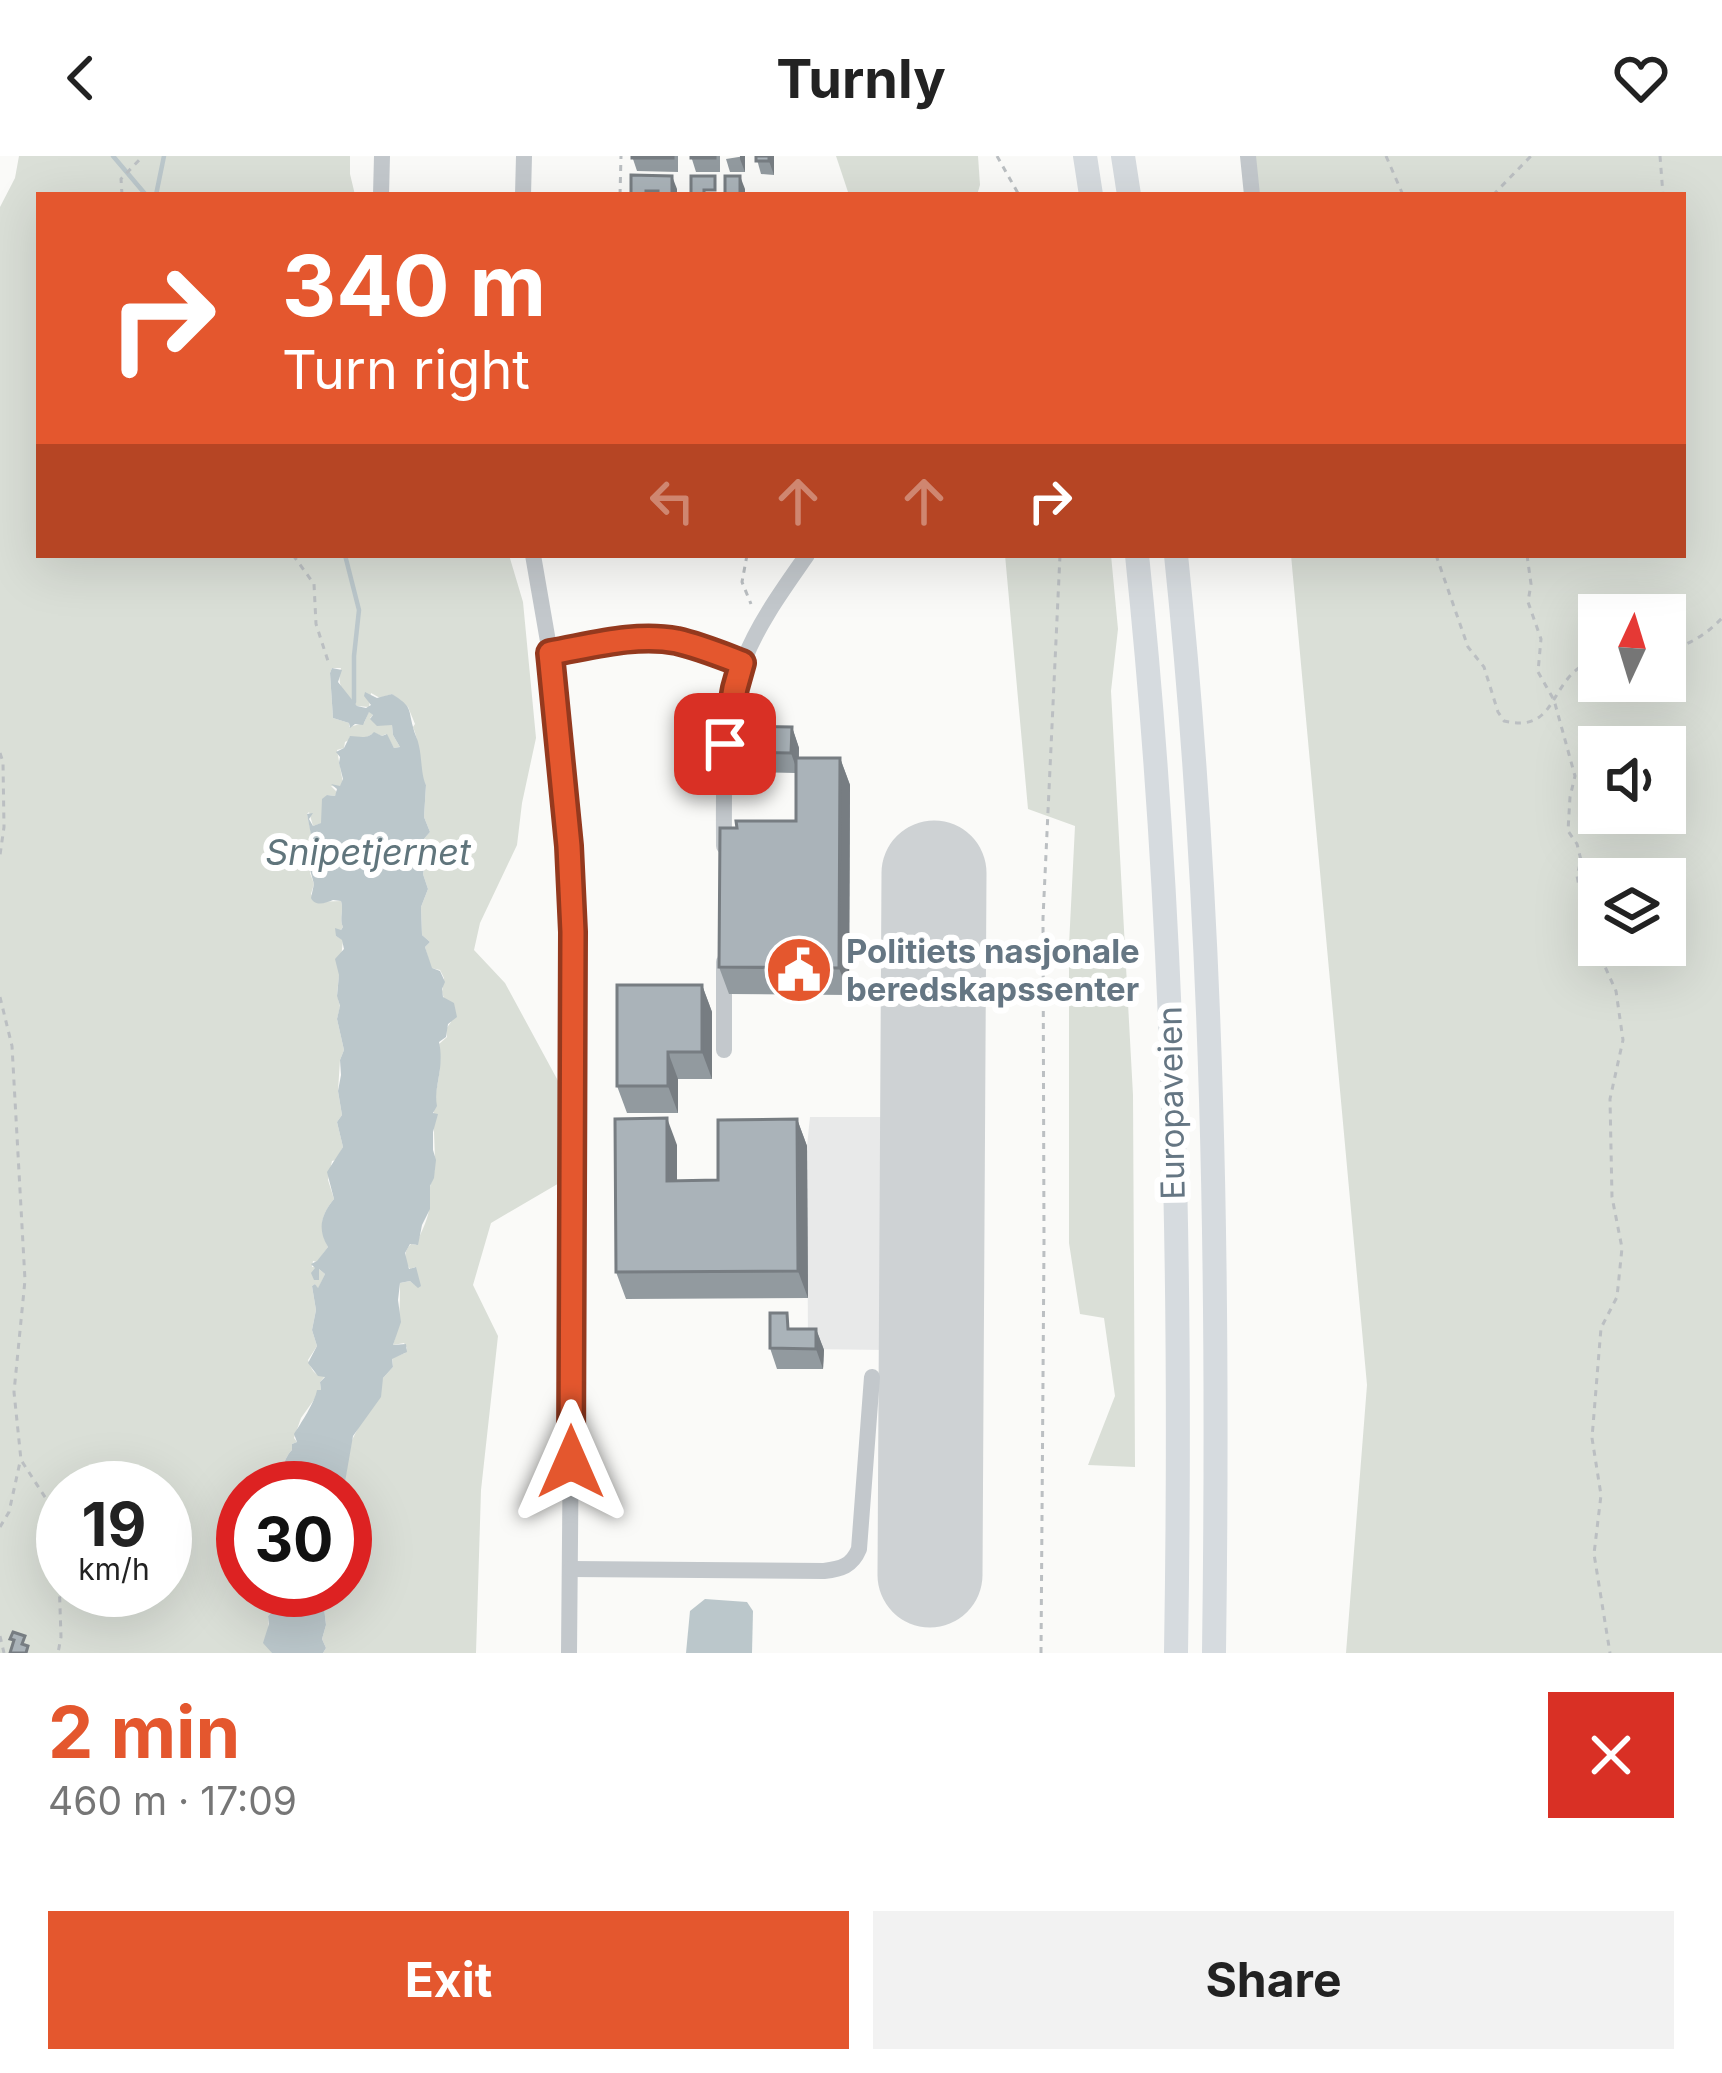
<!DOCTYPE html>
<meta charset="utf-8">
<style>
body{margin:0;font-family:Inter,sans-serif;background:#f2f2f2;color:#222;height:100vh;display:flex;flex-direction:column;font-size:45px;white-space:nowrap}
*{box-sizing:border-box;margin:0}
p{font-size:39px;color:#767676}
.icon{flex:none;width:66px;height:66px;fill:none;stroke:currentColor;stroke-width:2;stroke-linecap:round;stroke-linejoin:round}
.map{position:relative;height:1497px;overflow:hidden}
.details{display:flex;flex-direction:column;background:#fff;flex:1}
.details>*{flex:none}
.banner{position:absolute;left:36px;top:36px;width:1650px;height:366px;border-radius:0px;box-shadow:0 12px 48px #0002;background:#e4572e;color:#fff;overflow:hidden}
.needle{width:78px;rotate:4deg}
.fabs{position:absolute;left:1578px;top:438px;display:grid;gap:24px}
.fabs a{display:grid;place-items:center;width:108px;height:108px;border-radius:0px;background:#fff;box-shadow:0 12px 48px #0002;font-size:60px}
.speed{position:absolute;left:36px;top:1305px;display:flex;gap:24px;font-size:60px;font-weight:700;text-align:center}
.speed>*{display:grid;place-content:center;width:156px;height:156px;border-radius:50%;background:#fff;box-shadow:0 12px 48px #0002;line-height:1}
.speed small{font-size:30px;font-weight:400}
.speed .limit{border:18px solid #d22;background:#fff;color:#111}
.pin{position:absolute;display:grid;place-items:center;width:102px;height:102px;color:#fff;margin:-51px;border-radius:24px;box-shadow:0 6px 18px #0006}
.me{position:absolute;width:132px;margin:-66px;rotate:0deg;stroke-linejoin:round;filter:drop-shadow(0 0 9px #0008)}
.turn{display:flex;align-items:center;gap:42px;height:252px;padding:0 48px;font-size:54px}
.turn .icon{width:156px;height:156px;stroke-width:2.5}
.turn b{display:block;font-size:84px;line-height:102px}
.lanes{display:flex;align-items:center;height:114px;padding:0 48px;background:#0003;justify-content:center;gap:60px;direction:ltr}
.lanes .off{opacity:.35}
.round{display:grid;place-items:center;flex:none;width:126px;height:126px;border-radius:0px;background:#f2f2f2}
.summary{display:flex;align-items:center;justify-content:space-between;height:204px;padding:0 48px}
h1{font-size:72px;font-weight:700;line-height:90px;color:#e4572e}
.action{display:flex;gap:24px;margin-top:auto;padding:24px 48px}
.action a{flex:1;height:138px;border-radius:0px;background:#e4572e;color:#fff;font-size:48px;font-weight:700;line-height:138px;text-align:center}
.action a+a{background:#f2f2f2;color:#222}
header{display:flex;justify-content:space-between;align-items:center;height:156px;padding:0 48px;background:#fff;font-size:54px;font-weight:700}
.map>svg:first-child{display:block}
.built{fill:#e8e9e9}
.green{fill:#dadfd7;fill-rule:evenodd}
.water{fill:#bbc7cb}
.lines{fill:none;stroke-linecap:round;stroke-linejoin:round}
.stream{stroke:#bbc7cb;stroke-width:4.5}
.runway{stroke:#ced2d4;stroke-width:105}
.path{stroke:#bbbfc2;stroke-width:3;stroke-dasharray:6 6;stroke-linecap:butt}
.minor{stroke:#c3c8cc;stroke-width:16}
.highway{stroke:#d6dbdf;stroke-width:24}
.wall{fill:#929a9f}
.shaded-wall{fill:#777d82}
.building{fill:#aab3b9;stroke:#777d82;stroke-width:3}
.route-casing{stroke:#94391e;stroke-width:30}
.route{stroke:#e4572e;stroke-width:21}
.labels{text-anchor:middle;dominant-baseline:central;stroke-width:12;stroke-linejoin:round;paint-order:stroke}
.poi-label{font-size:33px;font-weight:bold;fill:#657683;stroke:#fff;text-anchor:start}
.street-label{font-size:33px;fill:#657683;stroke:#fff}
.water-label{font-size:36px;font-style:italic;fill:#60757c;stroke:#fff}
</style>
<header><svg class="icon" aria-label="back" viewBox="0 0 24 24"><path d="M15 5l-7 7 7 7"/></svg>Turnly<svg class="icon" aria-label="heart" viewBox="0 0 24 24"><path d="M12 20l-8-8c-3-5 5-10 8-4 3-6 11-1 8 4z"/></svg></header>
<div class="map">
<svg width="1722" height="1497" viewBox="0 0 1722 1497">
<rect width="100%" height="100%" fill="#fafaf8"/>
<polygon class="built" points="810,961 888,961 887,1194 808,1193 807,990"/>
<g class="green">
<path d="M19 0H350V18L355 39H39V399H509L523 446 536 582 522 647 517 689 480 767 474 794 505 827 563 934 561 1026 491 1067 473 1129 498 1180 481 1334 476 1497H323L326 1492 322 1483 326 1469 322 1434H345L344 1332 350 1288 383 1222 393 1211 392 1202 405 1197 407 1192 404 1187 393 1189C400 1168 400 1149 400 1127L410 1125 415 1129 418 1121 415 1111 410 1113C404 1105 403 1095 411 1088L416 1089C420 1078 427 1066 429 1054 430 1048 428 1041 429 1035 431 1025 435 1018 435 1008 435 989 433 970 434 952 436 928 443 914 439 888L447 881 446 873 451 866 442 836 444 822 440 814 431 812 425 791 430 786 422 779 421 751 428 733 423 718 428 693 423 684 430 676 424 661 426 629C418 617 421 589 413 571L415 568 408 551 392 538 380 542 371 537 369 551 357 550C344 536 336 532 341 512H332L330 517 333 562 349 567V571L364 567 369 555 373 559 370 562C382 572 378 566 392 569L393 579 400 591 394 592 386 578 382 580 374 577 367 581H349L351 583 345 586 344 592 337 594 343 627 340 631 331 630 337 636 335 640 327 639 322 667 313 670 309 656 307 658 312 681 310 717 314 728 311 738 316 746 341 745C344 755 339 762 343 771L336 780 343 784 337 838 340 851 337 863 344 894 340 904 338 935 342 959 337 966 343 991 336 1004 332 1005 328 1024 334 1043C321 1059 318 1072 328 1091L317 1106 313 1105 312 1111H315L318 1124 319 1113 325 1118 318 1133 315 1128 312 1130 316 1154 312 1174 317 1190 308 1204C312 1214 314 1220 325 1220L320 1226 321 1234 301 1262 294 1282 297 1286 292 1288V1294C281 1305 283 1321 276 1332H243V1434H267L272 1456 268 1460C270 1473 266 1483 272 1497H0V51L15 22ZM63 1332H165V1434H63Z"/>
<polygon points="836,0 978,0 980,29 977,39 849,39"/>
<path d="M1254 0H1722V1497H1346L1367 1229 1291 399H1683V39H1257ZM1599 459H1665V525H1599ZM1599 591H1665V657H1599ZM1599 723H1665V789H1599Z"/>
<polygon points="1005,399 1111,399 1118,473 1111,535 1133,939 1135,1311 1088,1309 1115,1240 1104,1162 1080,1158 1069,1087 1069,789 1075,670 1028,653"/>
</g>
<g class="water">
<path d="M332 512 342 514 338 526 357 550 366 552 371 549 364 540 365 536 377 542 392 538C412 551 408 551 413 571 414 577 418 583 419 590 422 603 421 619 426 629L424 661 430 676 423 684 428 693 423 718 428 733 421 751 422 779 430 786 425 791 432 812 440 815 445 826 442 833 443 841 454 847 457 861 448 868 446 881 439 886C445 913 433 931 437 950L433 957 438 958 433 976V994L436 1004 434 1022 430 1030V1053L422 1069 418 1089 410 1088 405 1097 409 1113 416 1111 421 1130 418 1132 410 1125 400 1127 398 1144 401 1166 393 1189 406 1188 407 1196 392 1203 393 1211 383 1222 381 1241 376 1248 353 1280 344 1332H276C283 1321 281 1305 292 1294V1288L297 1286 294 1278C301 1267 315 1246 317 1234H321L320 1226 325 1221 318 1220 308 1207 317 1190 312 1174 316 1154 312 1130 315 1128 318 1132 325 1118 319 1113V1124H314L311 1117 315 1112 311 1108 317 1105 328 1091C317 1073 321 1059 334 1043L327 1016 343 991 337 966 342 959 338 935 341 919 340 904 344 894 337 863 340 850 337 840 339 819 335 803 344 793 342 784 336 780 335 772 341 774 343 771C339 762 344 755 341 745L333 744C326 747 315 751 311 742L314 728 307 703 313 689 307 658 313 657 309 663 313 670 321 667 322 643 327 639 335 640 337 633 331 628 340 630 343 623 339 607 340 601 336 596 344 592 350 580C359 580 367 584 374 576L382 580 387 578 394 592 400 591 393 579 392 569 377 570 370 563 373 559 369 556 363 569 355 568 350 572 349 567 333 562 330 517Z"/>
<polygon points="322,1434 326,1469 322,1483 326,1492 323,1497 272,1497 263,1487 269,1468 268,1460 272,1456 266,1435"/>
<polygon points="705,1443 747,1446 753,1455 752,1497 686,1497 690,1455"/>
</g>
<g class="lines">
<g class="stream">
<polyline points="113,0 146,39"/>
<polyline points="156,39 164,0"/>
<polyline points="345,399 359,454 354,500 354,546"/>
</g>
<polyline class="runway" points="930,1419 934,717"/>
<g class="path">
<polyline points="997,0 1019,39"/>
<polyline points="1386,0 1403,39"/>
<polyline points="1660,0 1663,39"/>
<polyline points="122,39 121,23 143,0"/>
<polyline points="620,39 621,0"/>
<polyline points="1493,39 1531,0"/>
<polyline points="293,399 314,428 316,468 328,505"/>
<polyline points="747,399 742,426 751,448"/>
<path d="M1436 399 1468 491 1484 511 1498 556 1504 565C1554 577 1549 533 1580 511 1584 508 1594 505 1599 504"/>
<polyline points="1527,399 1531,428 1528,446 1541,483 1538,516 1554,544 1575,620 1570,641 1568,675 1577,688 1581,704 1577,720 1587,771 1616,835 1623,884 1610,943 1612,1041 1622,1092 1617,1141 1601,1172 1592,1282 1601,1339 1594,1398 1610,1497"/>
<path d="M1665 496C1688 489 1705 480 1722 462"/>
<polyline points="0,597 3,606 4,671 0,699"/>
<polyline points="0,841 12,890 25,1124 14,1236 21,1304 54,1355 59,1422 61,1481 58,1497"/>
<polyline points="0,1371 9,1356 20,1306"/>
<polyline points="0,1480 4,1497"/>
<polyline points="1041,1497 1044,1086 1043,762 1060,399"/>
</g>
<g class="minor">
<polyline points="1248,0 1252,39"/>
<polyline points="381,39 382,0"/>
<polyline points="523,39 524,0"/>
<polyline points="533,399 550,497 572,717 574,930 569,1497"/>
<path d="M550 497C591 490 635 477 677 485 699 490 721 499 742 507"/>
<path d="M724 690C724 628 721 562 744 504 759 466 784 432 807 399"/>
<polyline points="724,806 724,894"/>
<path d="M571 1413 824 1415C841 1413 852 1410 859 1393L872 1221"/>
</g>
<g class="highway">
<polyline points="1085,0 1091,39"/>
<polyline points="1123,0 1129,39"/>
<path d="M1137 399C1175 763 1182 1131 1176 1497"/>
<path d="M1176 399C1214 763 1219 1131 1214 1497"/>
</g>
</g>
<g class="wall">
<polygon points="632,0 678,0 678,16 637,15"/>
<polygon points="691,0 720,0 720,16 696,16"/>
<polygon points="745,0 745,16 730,16 726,3"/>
<polygon points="756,0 774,0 774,19 761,18"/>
<polygon points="792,571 799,592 799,602 840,602 850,629 849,839 729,838 719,811 737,672 796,665 796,617 743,616 736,596"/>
<polygon points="702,829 712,856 712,923 678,923 678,957 627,957 617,930"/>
<polygon points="797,963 807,990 808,1142 626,1143 616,1116 677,989 677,1024 718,1024"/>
<polygon points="793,1173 816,1173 824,1194 823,1213 777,1213 770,1192"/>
</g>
<g class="shaded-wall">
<polygon points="740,0 745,0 745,16 740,3"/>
<polygon points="769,0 774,0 774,19 769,5"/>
<polygon points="672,20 677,33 677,39 672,39"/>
<polygon points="740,20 745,33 745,39 740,39"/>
<polygon points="792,571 799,592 798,617 791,597"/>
<polygon points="840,602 850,629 849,839 839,812"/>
<polygon points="702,829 712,856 712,923 702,896"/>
<polygon points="668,896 678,923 678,957 668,930"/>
<polygon points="667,962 677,989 677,1052 667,1025"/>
<polygon points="797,963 807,990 808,1142 798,1115"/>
<polygon points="816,1173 824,1194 823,1213 816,1193"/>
</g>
<g class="building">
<rect x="632" y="0" width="41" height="2"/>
<rect x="691" y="0" width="24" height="2"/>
<rect x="756" y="0" width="13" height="5"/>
<polygon points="631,19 672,20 672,39 658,39 658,35 646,35 646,39 631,39"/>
<polygon points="691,20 715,20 715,34 704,34 704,39 691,39"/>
<rect x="725" y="20" width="15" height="19"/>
<polygon points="736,570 792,571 791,597 736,596"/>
<polygon points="796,602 840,602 839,812 719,811 720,672 737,672 736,665 796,665"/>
<polygon points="617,829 702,829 702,896 668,896 668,930 617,930"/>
<polygon points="667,962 667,1025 718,1024 718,964 797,963 798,1115 616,1116 615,963"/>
<polygon points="770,1157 787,1157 788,1173 816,1173 816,1193 770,1192"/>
<polygon points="13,1476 25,1480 22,1488 28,1490 26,1497 10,1497 14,1484 10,1483"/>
</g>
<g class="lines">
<g class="route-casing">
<path id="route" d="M571 1306 573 776 569 690 550 497C591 490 635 477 677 485 699 490 721 499 742 507L735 532 725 588"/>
</g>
<use href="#route" class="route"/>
</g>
<defs>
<g id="civic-disc" transform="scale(3.45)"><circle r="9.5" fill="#e4572e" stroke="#fff"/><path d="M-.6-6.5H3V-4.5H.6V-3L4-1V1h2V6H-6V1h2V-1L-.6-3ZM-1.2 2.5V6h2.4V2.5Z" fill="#fff"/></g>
</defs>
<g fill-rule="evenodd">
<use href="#civic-disc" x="799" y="814"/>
</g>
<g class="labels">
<g class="poi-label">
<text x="846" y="795">Politiets nasjonale<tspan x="846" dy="38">beredskapssenter</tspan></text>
</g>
<g class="street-label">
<text transform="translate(1171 947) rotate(-91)">Europaveien</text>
</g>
<g class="water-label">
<text x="368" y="696">Snipetjernet</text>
</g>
</g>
</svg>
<div class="fabs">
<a><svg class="needle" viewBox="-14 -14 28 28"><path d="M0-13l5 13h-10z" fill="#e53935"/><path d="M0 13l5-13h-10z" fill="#767676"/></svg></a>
<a><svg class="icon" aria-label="sound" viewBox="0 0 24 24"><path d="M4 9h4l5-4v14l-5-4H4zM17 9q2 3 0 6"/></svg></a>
<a><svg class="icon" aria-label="layers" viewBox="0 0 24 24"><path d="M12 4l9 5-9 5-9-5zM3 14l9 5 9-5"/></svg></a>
</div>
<div class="speed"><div>19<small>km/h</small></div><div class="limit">30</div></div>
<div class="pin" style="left:725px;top:588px;background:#d93025"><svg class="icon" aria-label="arrive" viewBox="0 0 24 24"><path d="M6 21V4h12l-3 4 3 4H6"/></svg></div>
<svg class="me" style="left:571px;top:1306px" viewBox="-20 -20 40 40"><path d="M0-17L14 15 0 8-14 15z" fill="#e4572e" stroke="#fff" stroke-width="4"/></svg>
<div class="banner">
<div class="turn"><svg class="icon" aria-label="right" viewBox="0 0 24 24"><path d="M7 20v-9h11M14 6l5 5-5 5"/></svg><div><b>340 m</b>Turn right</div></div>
<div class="lanes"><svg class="icon off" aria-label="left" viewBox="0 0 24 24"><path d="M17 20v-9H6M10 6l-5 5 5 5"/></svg><svg class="icon off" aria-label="ahead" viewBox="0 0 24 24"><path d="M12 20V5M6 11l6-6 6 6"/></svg><svg class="icon off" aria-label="ahead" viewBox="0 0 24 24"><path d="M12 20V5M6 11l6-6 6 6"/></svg><svg class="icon" aria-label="right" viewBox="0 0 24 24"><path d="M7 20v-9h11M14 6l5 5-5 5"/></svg></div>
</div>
</div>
<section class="details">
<div class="summary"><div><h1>2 min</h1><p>460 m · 17:09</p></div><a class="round" style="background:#d93025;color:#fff"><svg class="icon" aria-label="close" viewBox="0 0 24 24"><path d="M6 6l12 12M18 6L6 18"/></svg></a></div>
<div class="action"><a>Exit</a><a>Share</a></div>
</section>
